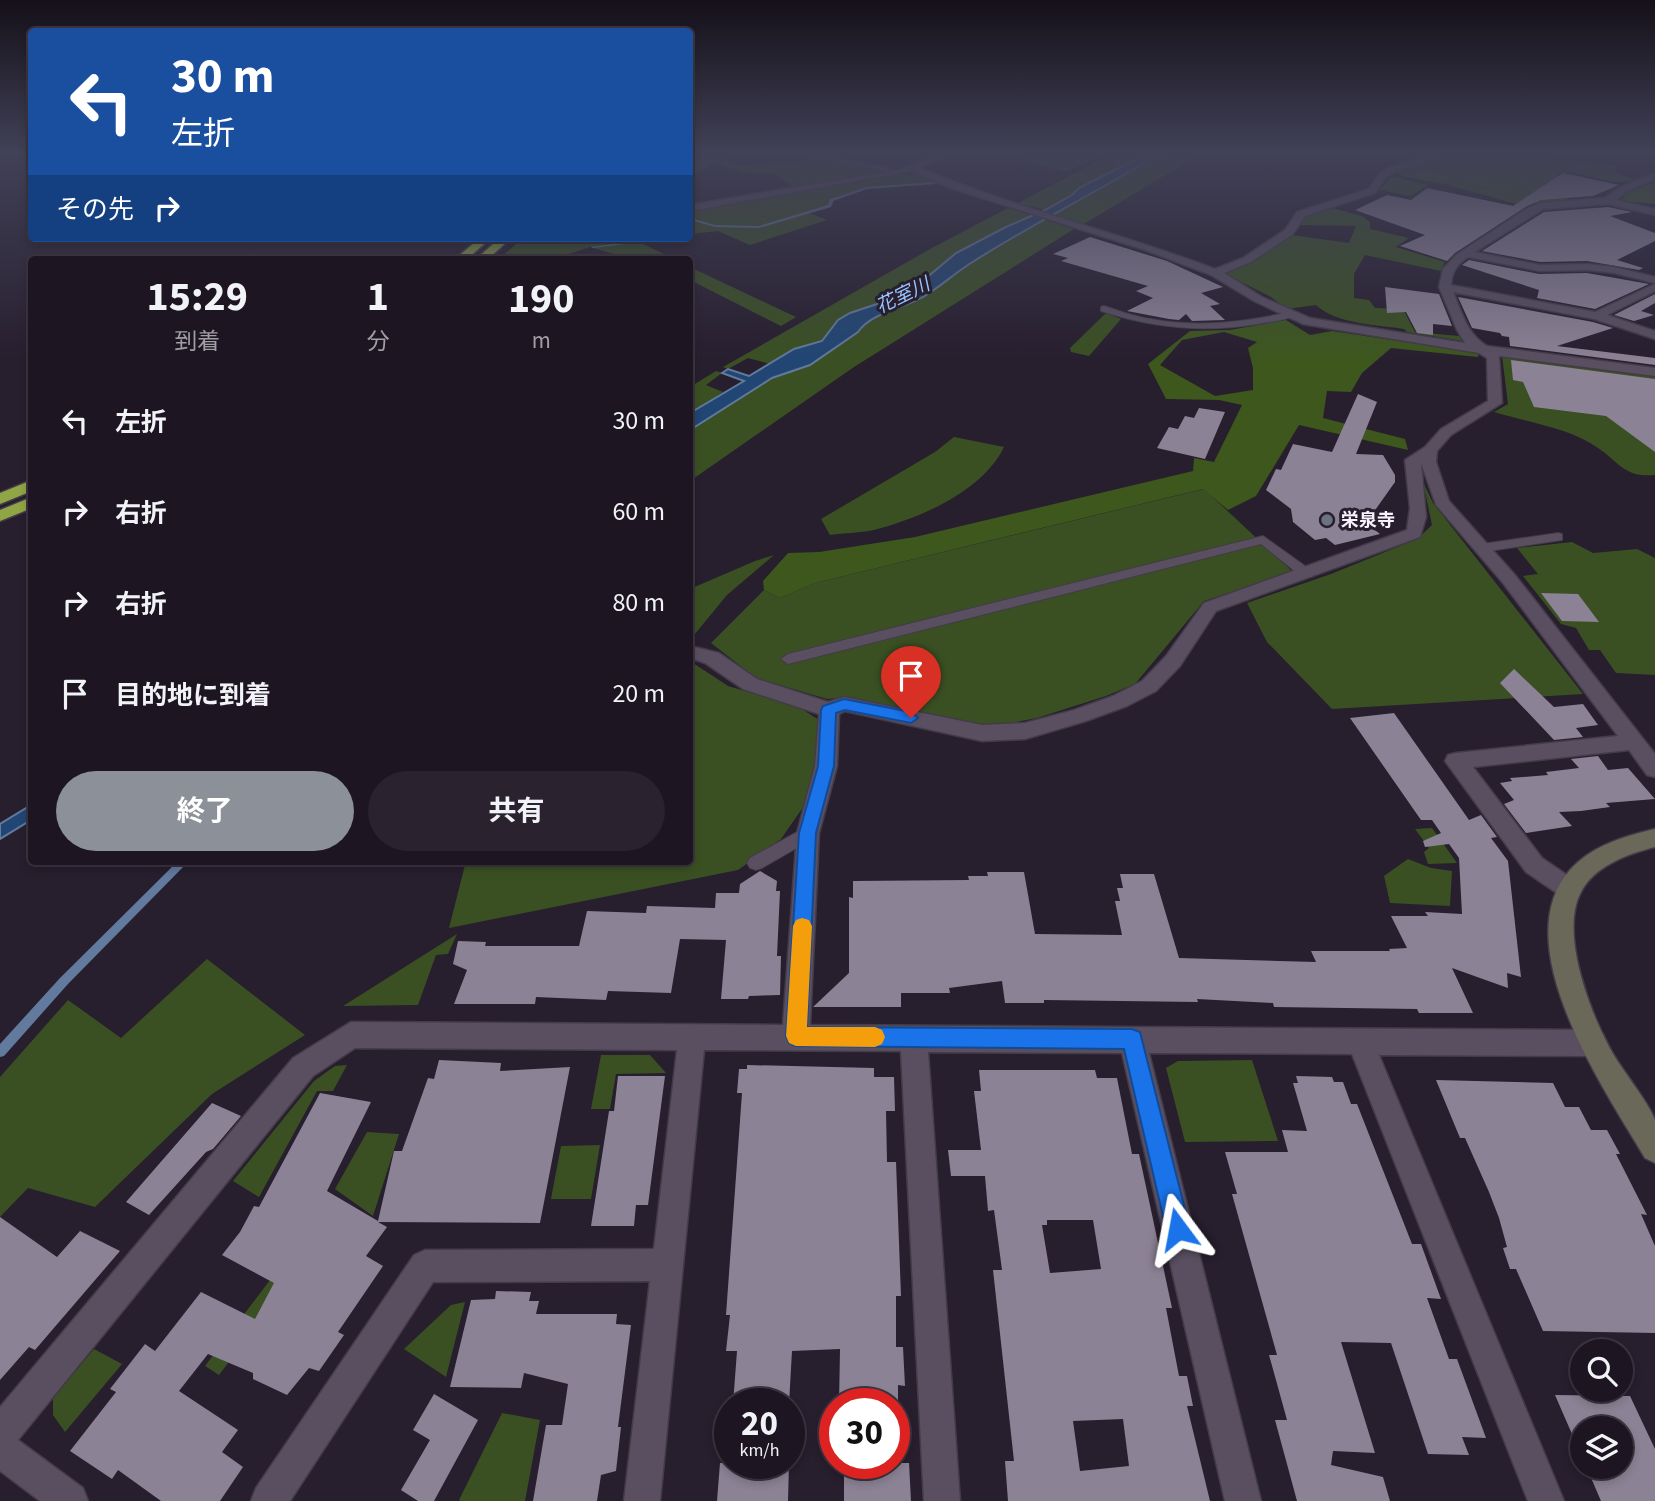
<!DOCTYPE html>
<html lang="ja">
<meta charset="utf-8">
<style>
body{margin:0;font-family:"Source Sans 3","Noto Sans JP",sans-serif;background:#2a232f;color:#f1f3f6;height:100vh;display:flex;flex-direction:column;font-size:26px;white-space:nowrap}
*{box-sizing:border-box;margin:0}
p{font-size:23px;color:#a09fa5}
.icon{flex:none;width:38px;height:38px;fill:none;stroke:currentColor;stroke-width:2;stroke-linecap:round;stroke-linejoin:round}
.map{position:relative;flex:1;overflow:hidden}
.sheet{position:absolute;left:28px;top:256px;width:665px;height:609px;display:flex;flex-direction:column;background:#1d1622;border-radius:7px;box-shadow:0 4px 10px #0003,0 0 0 2px #3b3540}
.sheet>*{flex:none}
.hud{position:absolute;left:28px;top:28px;width:665px;height:214px;border-radius:7px;box-shadow:0 4px 10px #0003,0 0 0 2px #3b3540;background:#1a4fa0;color:#fff;overflow:hidden}
.tools{position:absolute;left:1570px;top:1339px;display:grid;gap:14px}
.tools a{display:grid;place-items:center;width:63px;height:63px;border-radius:50%;background:#1d1622;box-shadow:0 4px 10px #0003,0 0 0 2px #3b3540;font-size:35px}
.speed{position:absolute;left:714px;top:1388px;display:flex;gap:14px;font-size:35px;font-weight:700;text-align:center}
.speed>*{display:grid;place-content:center;width:91px;height:91px;border-radius:50%;background:#1d1622;box-shadow:0 4px 10px #0003,0 0 0 2px #3b3540;line-height:1}
.speed small{font-size:18px;font-weight:400}
.speed .limit{border:10px solid #d22;background:#fff;color:#111}
.pin{position:absolute;display:grid;place-items:center;width:60px;height:60px;color:#fff;margin:-72px -30px;border-radius:50% 50% 50% 0;rotate:-45deg;box-shadow:0 0 7px #0007}
.pin .icon{rotate:45deg}
.me{position:absolute;width:77px;margin:-38px;rotate:347deg;stroke-linejoin:round;filter:drop-shadow(0 0 5px #0008)}
.turn{display:flex;align-items:center;gap:24px;height:147px;padding:0 28px;font-size:32px}
.turn .icon{width:91px;height:91px;stroke-width:2.5}
.turn b{display:block;font-size:49px;line-height:60px}
.then{display:flex;align-items:center;height:66px;padding:0 28px;background:#0003;gap:14px;font-size:26px}
.eta{display:flex;justify-content:space-evenly;align-items:center;height:119px;text-align:center}
.eta b{font-size:42px;font-weight:700;line-height:49px}
.primary-button{display:flex;gap:14px;margin-top:auto;padding:14px 28px}
.primary-button a{flex:1;height:80px;border-radius:42px;background:#8c9099;color:#fff;font-size:28px;font-weight:700;line-height:80px;text-align:center}
.primary-button a+a{background:#2a232f;color:#f1f3f6}
ul{padding:0;list-style:none}
li{display:flex;align-items:center;gap:21px;height:91px;padding:0 28px}
li div{flex:1}
li b{display:block;font-size:26px}
li em{font-style:normal}
.map>svg:first-child{display:block}
.green{fill:#3a5022}
.forest{fill:#3d571d;fill-rule:evenodd}
.water{fill:#214674;stroke:#627a9d;stroke-width:2}
.lines{fill:none;stroke-linecap:round;stroke-linejoin:round}
.stream{fill:#627a9d;fill-rule:evenodd}
.building{fill:#8c8295;fill-rule:evenodd}
.lane-casing{stroke:#433b48;stroke-width:2}
.street-casing{stroke:#433b48;stroke-width:3}
.secondary-casing{stroke:#433b48;stroke-width:3}
.highway-casing{stroke:#433b48;stroke-width:3}
.lane{fill:#594f61;fill-rule:evenodd}
.street{fill:#594f61;fill-rule:evenodd}
.secondary{fill:#6a6959;fill-rule:evenodd}
.highway{fill:#90a545;fill-rule:evenodd}
.route{fill:#1a73e8;stroke:#114b97;stroke-width:2}
.slow{fill:#f59e0b}
.worship-dot{fill:#6b7280;stroke:#271e2e;stroke-width:2.5}
.labels{text-anchor:middle;dominant-baseline:central;stroke-width:6;stroke-linejoin:round;paint-order:stroke}
.far-poi-label{font-size:18px;font-weight:bold;fill:#f8f2fd;stroke:#271e2e;text-anchor:start}
.far-water-label{font-size:19px;font-style:italic;fill:#97c3fe;stroke:#271e2e}
</style>
<div class="map">
<svg width="1655" height="1501" viewBox="0 0 1655 1501">
<rect width="100%" height="100%" fill="#271e2e"/>
<g class="green">
<polygon points="712,153 722,153 727,160 739,166 815,160 889,170 793,187 774,173 747,173 714,163 690,176 690,161"/>
<polygon points="1006,153 1097,153 1103,154 1066,172 1003,154"/>
<polygon points="1113,153 1148,153 1079,188 1072,195 1045,210 1018,203"/>
<polygon points="1168,153 1202,153 1084,224 1054,215 1158,155"/>
<path d="M1449 153H1507L1615 166 1617 174 1637 180C1607 188 1586 169 1557 173V176L1566 178 1559 196 1574 201 1536 203 1524 206 1444 184 1452 180 1503 191 1421 171 1406 177 1396 173Z"/>
<polygon points="904,174 919,175 938,183 867,188 834,197 833,205 807,212 827,220 750,245 718,231 690,234 690,211"/>
<polygon points="1391,177 1395,177 1428,185 1410,196 1379,190"/>
<polygon points="1008,208 1033,216 956,253 907,294 850,313 839,320 823,341 794,349 770,364 748,358 728,369 723,367 930,249"/>
<path d="M1332 208 1362 216 1370 222V229L1409 238 1396 247 1445 262 1441 271 1365 255 1354 274V298L1369 300 1375 308 1403 309 1415 332 1459 336 1463 341 1407 332 1404 329C1378 325 1336 324 1316 305L1287 309 1271 297 1223 273 1252 263 1292 235 1349 243 1356 226 1299 225 1308 215Z"/>
<polygon points="1045,220 1074,229 854,367 690,481 690,430 772,378 810,365 857,332 862,325 883,313 916,301 971,263"/>
<polygon points="523,238 653,238 635,240 674,259 631,259 590,247 553,259 499,259"/>
<polygon points="690,267 796,317 781,326 690,280"/>
<polygon points="1106,313 1121,319 1089,356 1071,352 1070,348"/>
<path d="M1502 356 1655 375V475C1624 478 1619 462 1598 448 1570 428 1527 422 1494 412L1508 404Z"/>
<polygon points="716,371 722,373 706,385 723,392 690,413 690,387"/>
<path d="M954 437 1004 447C982 492 920 518 874 530 860 533 844 533 830 535L821 519 935 452Z"/>
<polygon points="1423,482 1433,503 1583,694 1332,709 1267,642 1247,603 1331,574 1417,539 1432,525"/>
<polygon points="1204,489 1293,572 1204,601 1135,684 1106,696 1037,718 990,727 849,697 827,699 756,678 711,643 764,590 780,598 815,583"/>
<polygon points="1572,542 1593,553 1637,549 1655,558 1655,675 1616,673 1600,650 1589,650 1576,628 1561,624 1523,576 1538,574 1517,548"/>
<polygon points="774,555 727,595 690,640 690,589 755,561"/>
<polygon points="690,661 728,686 797,706 819,720 817,767 806,803 781,839 738,870 449,928 466,861 690,861"/>
<polygon points="1432,828 1457,863 1428,864 1424,852 1429,848 1415,829"/>
<polygon points="1408,859 1431,868 1452,871 1450,906 1390,903 1384,876"/>
<polygon points="457,934 448,954 436,955 418,1005 343,1006"/>
<polygon points="207,959 305,1035 212,1094 95,1207 28,1188 0,1217 0,1077 68,1000 121,1038"/>
<polygon points="601,1055 650,1055 666,1073 616,1074 610,1109 591,1109"/>
<polygon points="1252,1060 1278,1141 1185,1142 1166,1068 1178,1061"/>
<polygon points="347,1065 333,1091 317,1091 259,1197 233,1181 314,1081 335,1066"/>
<polygon points="367,1132 399,1134 373,1216 335,1189"/>
<polygon points="600,1145 591,1199 551,1199 561,1146"/>
<polygon points="270,1280 284,1288 219,1375 205,1366"/>
<polygon points="465,1302 446,1377 404,1349 451,1305"/>
<polygon points="94,1349 122,1364 65,1432 53,1415 53,1398"/>
<polygon points="502,1413 540,1420 525,1501 461,1501 459,1500"/>
</g>
<g class="forest">
<polygon points="1421,171 1509,188 1504,191 1452,180 1444,184 1406,177"/>
<polygon points="1655,182 1655,204 1621,201 1626,193"/>
<path d="M1286 320 1310 335 1332 331 1479 353 1478 357 1391 348 1362 373 1351 392 1327 391 1323 418 1405 439 1408 450 1299 425 1256 496 1228 510 1203 489 815 583 780 598 764 590 763 581 788 553 819 552 915 537 1193 471 1194 458 1214 462 1242 405 1219 400 1166 399 1148 364 1190 331 1230 330ZM1224 332 1257 342 1248 348 1253 368V390L1215 396 1160 365 1182 340Z"/>
</g>
<g class="water">
<path d="M1148 153H1168L1158 155C1097 192 1032 224 971 263 955 273 940 287 923 297 902 309 871 313 858 332L810 365 772 378 690 430V413L744 381 722 373 728 369 749 376 794 349 822 341 838 320 850 313 907 294 956 253 1006 227 1045 210 1072 195 1079 188Z"/>
<polygon points="31,805 31,820 0,839 0,824"/>
</g>
<g class="lines">
<g class="stream">
<polygon points="935,182 936,184 867,189 833,201 831,207 759,228 715,227 690,220 690,218 715,225 759,226 828,205 830,199 867,187"/>
<polygon points="659,238 672,238 593,248 591,247"/>
<polygon points="178,861 189,861 68,984 4,1056 0,1057 0,1044 60,978"/>
</g>
</g>
<g class="building">
<polygon points="1563,173 1619,185 1593,196 1541,200 1527,206 1455,253 1447,261 1400,246 1425,235 1355,210 1387,195 1411,200 1427,188 1513,206"/>
<polygon points="1608,207 1632,212 1610,216 1655,233 1655,241 1617,260 1643,268 1639,270 1587,261 1540,262 1482,251 1544,212"/>
<polygon points="1090,237 1167,261 1223,287 1201,293 1220,304 1210,306 1225,320 1192,321 1186,314 1179,320 1169,319 1127,311 1153,298 1136,291 1148,286 1061,261 1068,258 1053,254"/>
<polygon points="1469,260 1539,274 1587,273 1649,284 1595,309 1537,298 1539,290 1462,265"/>
<polygon points="1385,287 1439,294 1452,326 1433,324 1433,335 1417,333 1406,312 1387,313"/>
<polygon points="1655,294 1655,303 1641,311 1654,315 1634,321 1614,315"/>
<polygon points="1458,297 1593,322 1613,328 1557,346 1655,358 1655,365 1510,346 1509,337 1502,336 1500,333 1472,328"/>
<polygon points="1511,360 1655,379 1655,452 1606,416 1534,407 1523,382 1513,380"/>
<polygon points="1358,394 1377,402 1356,454 1383,455 1395,475 1395,482 1366,523 1380,534 1335,545 1326,538 1315,540 1293,522 1291,509 1266,490 1276,469 1281,470 1293,444 1332,452"/>
<polygon points="1199,408 1225,412 1205,459 1157,448 1169,427 1178,429 1185,416 1194,418"/>
<polygon points="1541,593 1578,594 1599,622 1562,621"/>
<polygon points="1514,669 1554,707 1583,704 1598,725 1576,728 1583,737 1554,740 1500,683"/>
<polygon points="1394,713 1469,820 1481,815 1497,837 1491,838 1508,861 1521,977 1507,973 1508,988 1452,968 1473,1013 1419,1013 1417,1009 1274,1007 1273,1003 1197,999 1198,1002 1044,1000 1044,1003 1005,1003 1002,981 949,988 950,993 901,993 901,1007 813,1007 849,973 849,897 853,898 853,881 969,880 968,876 988,876 987,872 1024,872 1035,934 1122,935 1115,901 1120,901 1117,888 1123,888 1120,874 1154,874 1179,958 1316,962 1311,951 1390,951 1389,949 1407,948 1391,916 1428,916 1425,912 1462,914 1459,858 1449,844 1425,847 1423,841 1441,833 1432,820 1421,820 1350,718"/>
<polygon points="1598,756 1608,770 1628,768 1655,799 1606,803 1610,807 1581,811 1559,812 1572,826 1526,833 1504,804 1514,800 1500,783 1512,781 1510,778 1548,775 1546,772 1579,768 1571,759"/>
<polygon points="760,871 777,881 776,891 780,891 777,956 781,956 780,995 749,996 748,999 721,999 726,940 680,939 671,993 608,991 606,1000 536,997 535,1004 454,1004 467,970 453,964 458,941 486,942 485,946 579,946 587,911 646,913 647,906 715,908 716,893 739,893 740,884"/>
<polygon points="439,1060 501,1063 500,1071 570,1067 540,1223 378,1222 387,1227 366,1256 383,1266 338,1332 344,1335 319,1371 309,1368 287,1395 253,1379 253,1373 208,1354 179,1391 238,1430 222,1452 243,1467 220,1501 161,1501 118,1470 112,1479 70,1451 116,1392 110,1389 145,1344 155,1351 201,1292 255,1319 274,1283 222,1255 240,1232 254,1206 259,1207 320,1093 371,1102 327,1191 378,1221 394,1151 402,1151 428,1078 434,1079"/>
<polygon points="747,1065 874,1068 874,1077 894,1077 895,1111 886,1111 887,1162 896,1162 901,1296 896,1296 896,1347 903,1347 905,1386 898,1385 898,1404 839,1404 840,1349 792,1351 789,1404 733,1404 737,1351 726,1351 730,1315 726,1315 742,1093 737,1093 739,1069 747,1069"/>
<path d="M979 1070H1095L1097 1078H1117L1132 1154H1139L1172 1308H1166L1179 1376H1187L1193 1406H1187L1210 1501H1008L1005 1461H1014L993 1270H1002L994 1210 988 1211 985 1176H951L948 1150H981L974 1091H981ZM1047 1220H1093L1101 1269 1050 1273 1042 1225H1047ZM1123 1419 1129 1466 1080 1471 1073 1421Z"/>
<polygon points="618,1076 665,1076 648,1205 636,1205 634,1226 591,1226 609,1111 614,1111"/>
<polygon points="1296,1076 1332,1077 1334,1082 1343,1082 1351,1104 1357,1104 1412,1244 1421,1244 1441,1299 1427,1298 1449,1359 1457,1359 1486,1438 1462,1437 1469,1455 1428,1454 1391,1343 1341,1342 1375,1453 1333,1451 1331,1465 1383,1477 1390,1501 1297,1501 1275,1420 1287,1420 1269,1355 1277,1355 1232,1194 1237,1194 1225,1152 1288,1152 1282,1130 1307,1131 1293,1083 1298,1083"/>
<polygon points="1436,1080 1553,1083 1565,1107 1579,1107 1591,1130 1607,1130 1620,1154 1616,1154 1647,1215 1641,1214 1655,1246 1655,1333 1543,1331 1516,1269 1510,1269 1503,1248 1507,1247 1499,1218 1489,1192 1465,1138 1460,1138"/>
<polygon points="212,1103 241,1116 213,1149 206,1152 149,1215 126,1202"/>
<polygon points="0,1217 57,1257 80,1231 120,1251 35,1350 29,1347 0,1380"/>
<polygon points="496,1291 531,1292 529,1301 539,1301 536,1314 617,1314 616,1324 631,1325 618,1427 621,1427 616,1471 601,1475 597,1501 533,1501 546,1425 562,1425 568,1384 524,1373 521,1388 450,1387 471,1300 495,1299"/>
<polygon points="434,1394 478,1420 434,1501 418,1501 401,1490 430,1440 413,1430"/>
<polygon points="1555,1395 1630,1396 1655,1449 1655,1501 1601,1501 1586,1466 1620,1466 1620,1428 1582,1428 1582,1457"/>
<polygon points="720,1463 789,1463 788,1501 717,1501"/>
<polygon points="844,1463 909,1463 911,1501 844,1501"/>
</g>
<g class="lines">
<g class="lane-casing">
<g id="lane">
<path d="M1104 306C1120 311 1135 317 1151 319 1198 328 1244 322 1290 312L1295 315C1285 321 1269 322 1258 324 1203 333 1153 328 1101 311V307Z"/>
<polygon points="1558,533 1562,534 1562,540 1482,552 1476,548 1482,544"/>
<polygon points="1263,536 1312,571 1312,577 1302,577 1261,544 788,664 781,659 788,654"/>
<polygon points="808,826 814,828 817,833 814,838 762,868 756,870 750,868 747,863 750,858"/>
</g>
</g>
<g class="street-casing">
<g id="street">
<polygon points="784,153 806,153 890,168 886,171"/>
<path d="M941 153H953L919 168C1015 208 1117 232 1215 269L1243 258 1285 230 1297 212 1369 189 1379 174 1388 168 1434 153H1447L1394 172 1385 178 1375 193 1305 216 1293 234 1251 262 1224 273 1262 297 1310 318 1465 343 1457 330 1439 287 1443 269 1456 255 1528 208 1541 203 1605 198 1621 187 1655 173V179L1627 191 1616 200 1655 209V215L1608 204 1543 209 1475 252 1540 265 1587 264 1614 267 1655 277V283L1614 273 1587 270 1540 271 1468 257C1457 264 1452 272 1451 285L1595 312 1655 284V291L1607 315 1655 331V339L1594 319 1453 292C1462 313 1467 334 1487 346L1655 368V376L1499 356 1502 403 1451 435 1437 451 1436 462 1449 501 1515 575 1655 754V777L1647 775 1629 750 1473 767 1542 858 1577 882 1581 889 1577 896 1569 899 1561 896 1526 872 1445 761 1448 755 1456 753 1618 736 1503 583 1436 505 1421 463 1426 517 1420 537 1216 611 1180 666 1156 691 1127 706 1086 721 1025 739 982 741 845 711 839 714 837 766 819 833 810 1025 1593 1030 1603 1034 1607 1043 1603 1052 1593 1056 1379 1055 1564 1501H1528L1352 1054 1149 1053 1261 1501H1225L1122 1053 928 1052 960 1501H924L901 1051 704 1050 660 1501H624L650 1281 433 1282 290 1501H251L256 1488 414 1255 425 1250 654 1249 677 1050 355 1048 313 1076 18 1440 83 1488 88 1501H40L0 1471V1407L293 1058 351 1022 783 1025 797 833 815 766 819 714 743 689 705 663 690 658V646L719 653 757 679 828 702 844 697 982 725 1025 723 1074 710 1113 696 1142 681 1166 656 1204 603 1407 530 1410 508 1405 460 1425 447 1441 429 1488 401 1487 358 1479 353 1303 324 1254 301 1211 275 1145 250 951 188 911 171 690 211V205L898 170Z"/>
</g>
</g>
<g class="secondary-casing">
<path id="secondary" d="M1655 829V847C1628 854 1593 866 1580 894 1560 935 1591 1015 1612 1052 1622 1070 1649 1103 1655 1120 1655 1131 1655 1150 1655 1163L1645 1158C1606 1092 1504 944 1570 870 1591 846 1625 836 1655 829Z"/>
</g>
<g class="highway-casing">
<g id="highway">
<polygon points="480,238 491,238 467,259 455,259"/>
<polygon points="500,238 511,238 488,259 476,259"/>
<polygon points="32,480 32,491 0,504 0,493"/>
<polygon points="32,497 32,508 0,521 0,510"/>
</g>
</g>
<use href="#lane" class="lane"/>
<use href="#street" class="street"/>
<use href="#secondary" class="secondary"/>
<use href="#highway" class="highway"/>
</g>
<linearGradient id="sky" x2="0" y2="1"><stop stop-color="#151019"/><stop offset="0.42" stop-color="#414157"/><stop offset="1" stop-color="#414157" stop-opacity="0"/></linearGradient>
<rect width="1655" height="363" fill="url(#sky)"/>
<polygon class="route" points="844,699 911,712 918,718 911,723 845,710 836,713 834,766 816,833 807,1027 1132,1029 1140,1032 1190,1229 1186,1238 1178,1241 1170,1238 1166,1229 1124,1049 796,1046 789,1043 786,1036 799,833 818,766 821,710 823,706"/>
<polygon class="slow" points="802,918 809,920 812,926 807,1027 875,1027 882,1030 885,1037 882,1044 875,1047 796,1046 789,1043 786,1036 793,926 796,920"/>
<circle class="worship-dot" cx="1327" cy="520" r="7"/>
<g class="labels">
<g class="far-poi-label">
<text x="1341" y="520">栄泉寺</text>
</g>
<g class="far-water-label">
<text transform="translate(903 296) rotate(-26)">花室川</text>
</g>
</g>
</svg>
<div class="tools">
<a><svg class="icon" aria-label="search" viewBox="0 0 24 24"><circle cx="10" cy="10" r="6"/><path d="M15 15l6 6"/></svg></a>
<a><svg class="icon" aria-label="layers" viewBox="0 0 24 24"><path d="M12 4l9 5-9 5-9-5zM3 14l9 5 9-5"/></svg></a>
</div>
<div class="speed"><div>20<small>km/h</small></div><div class="limit">30</div></div>
<div class="pin" style="left:911px;top:718px;background:#d93025"><svg class="icon" aria-label="arrive" viewBox="0 0 24 24"><path d="M6 21V4h12l-3 4 3 4H6"/></svg></div>
<svg class="me" style="left:1178px;top:1229px" viewBox="-20 -20 40 40"><path d="M0-17L14 15 0 8-14 15z" fill="#1a73e8" stroke="#fff" stroke-width="4"/></svg>
<div class="hud">
<div class="turn"><svg class="icon" aria-label="left" viewBox="0 0 24 24"><path d="M17 20v-9H6M10 6l-5 5 5 5"/></svg><div><b>30 m</b>左折</div></div>
<div class="then">その先<svg class="icon" aria-label="right" viewBox="0 0 24 24"><path d="M7 20v-9h11M14 6l5 5-5 5"/></svg></div>
</div>
<section class="sheet">
<div class="eta">
<div><b>15:29</b><p>到着</p></div>
<div><b>1</b><p>分</p></div>
<div><b>190</b><p>m</p></div>
</div>
<ul>
<li><svg class="icon" aria-label="left" viewBox="0 0 24 24"><path d="M17 20v-9H6M10 6l-5 5 5 5"/></svg><div><b>左折</b></div><em>30 m</em></li>
<li><svg class="icon" aria-label="right" viewBox="0 0 24 24"><path d="M7 20v-9h11M14 6l5 5-5 5"/></svg><div><b>右折</b></div><em>60 m</em></li>
<li><svg class="icon" aria-label="right" viewBox="0 0 24 24"><path d="M7 20v-9h11M14 6l5 5-5 5"/></svg><div><b>右折</b></div><em>80 m</em></li>
<li><svg class="icon" aria-label="arrive" viewBox="0 0 24 24"><path d="M6 21V4h12l-3 4 3 4H6"/></svg><div><b>目的地に到着</b></div><em>20 m</em></li>
</ul>
<div class="primary-button"><a>終了</a><a>共有</a></div>
</section>
</div>
